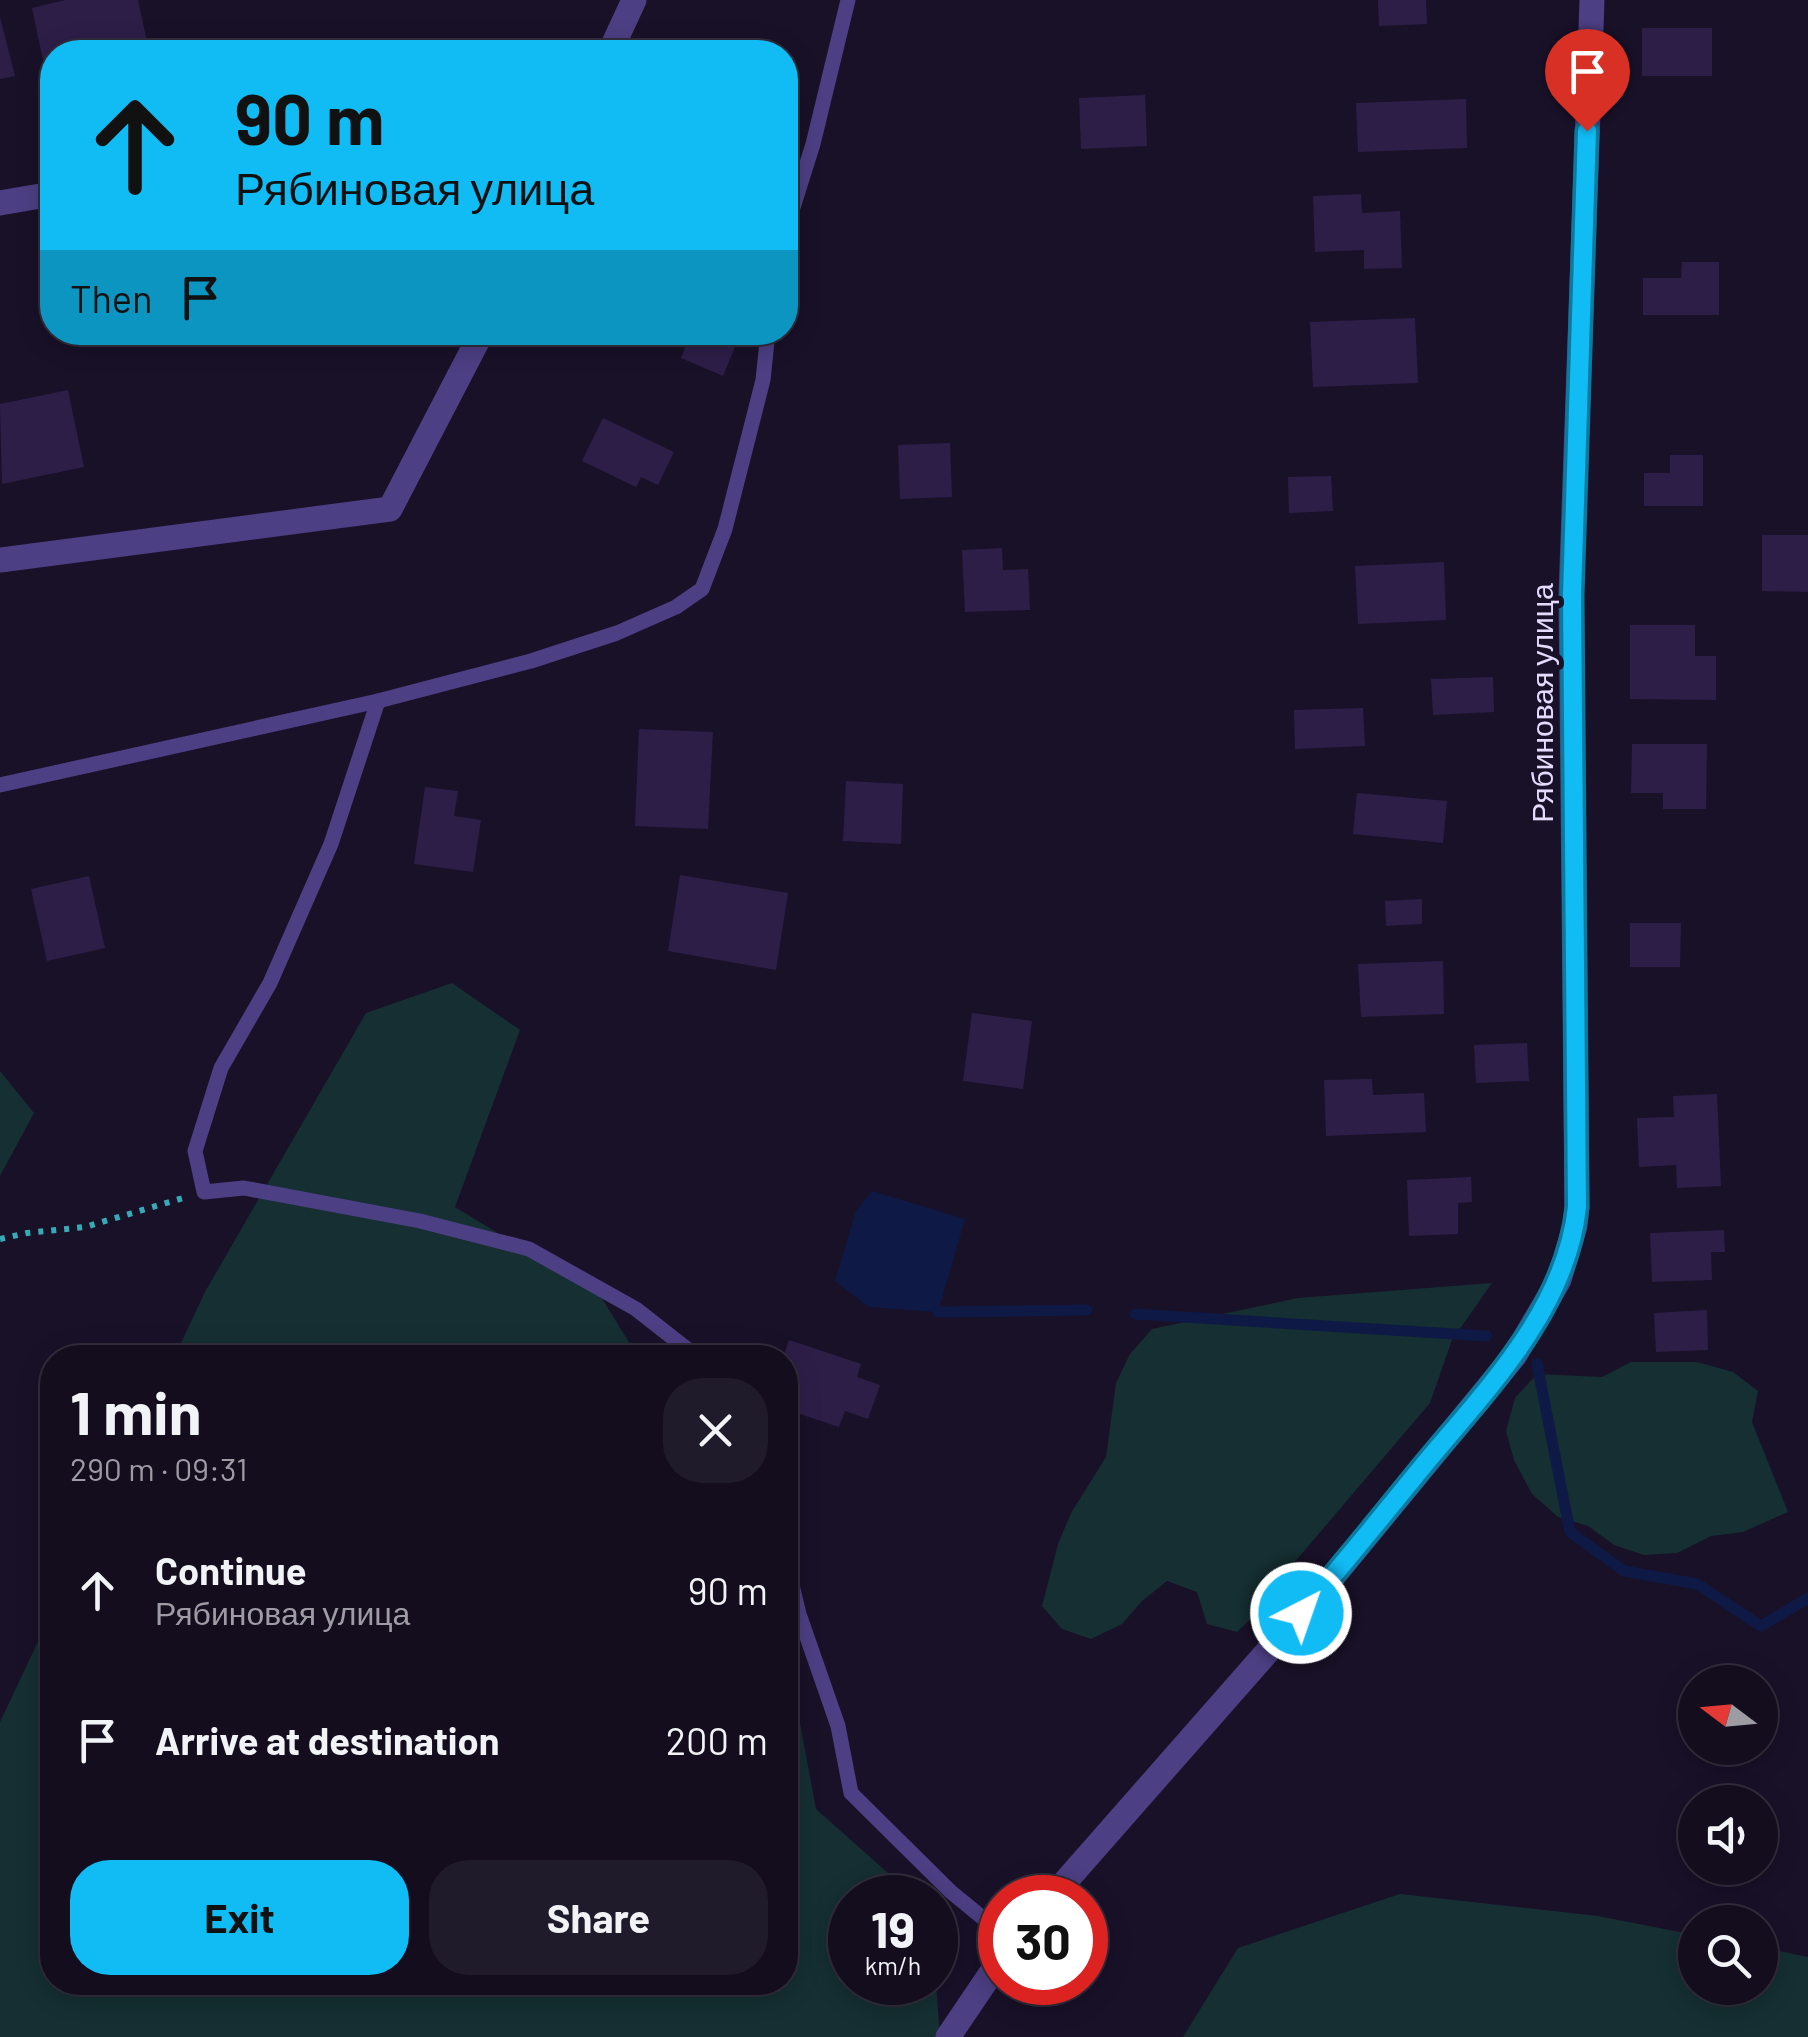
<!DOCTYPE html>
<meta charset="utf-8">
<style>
body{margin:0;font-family:Barlow,sans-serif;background:#201b2b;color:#f1f3f6;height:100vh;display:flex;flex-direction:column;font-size:38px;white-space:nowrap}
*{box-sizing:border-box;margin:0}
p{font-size:32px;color:#9d9ca4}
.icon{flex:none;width:55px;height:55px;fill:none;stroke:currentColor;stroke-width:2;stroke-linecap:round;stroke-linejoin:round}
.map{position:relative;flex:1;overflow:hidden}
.side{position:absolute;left:40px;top:1345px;width:758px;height:650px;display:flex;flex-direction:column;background:#130d1e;border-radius:40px;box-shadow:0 5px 25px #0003,0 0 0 2px #322d3c}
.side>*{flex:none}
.guide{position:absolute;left:40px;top:40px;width:758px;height:305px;border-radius:40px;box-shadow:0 5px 25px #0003,0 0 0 2px #322d3c;background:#11bbf3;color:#111;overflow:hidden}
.needle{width:65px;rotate:286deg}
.controls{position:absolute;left:1678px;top:1665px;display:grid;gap:20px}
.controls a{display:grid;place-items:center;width:100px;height:100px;border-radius:50%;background:#130d1e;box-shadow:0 5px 25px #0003,0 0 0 2px #322d3c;font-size:50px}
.speed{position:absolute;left:828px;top:1875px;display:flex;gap:20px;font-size:50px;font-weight:700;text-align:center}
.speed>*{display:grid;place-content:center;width:130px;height:130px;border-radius:50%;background:#130d1e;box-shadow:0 5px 25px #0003,0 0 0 2px #322d3c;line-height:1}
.speed small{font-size:25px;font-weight:400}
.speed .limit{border:15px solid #d22;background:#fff;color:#111}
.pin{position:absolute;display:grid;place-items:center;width:85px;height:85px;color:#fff;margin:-102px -42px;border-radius:50% 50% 50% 0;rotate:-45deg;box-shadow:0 0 10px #0007}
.pin .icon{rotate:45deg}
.me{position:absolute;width:110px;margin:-55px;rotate:41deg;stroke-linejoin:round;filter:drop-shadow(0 0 8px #0008)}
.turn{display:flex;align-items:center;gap:35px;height:210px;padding:0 30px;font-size:45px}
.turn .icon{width:130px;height:130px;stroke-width:2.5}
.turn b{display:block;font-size:70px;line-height:85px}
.then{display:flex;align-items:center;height:95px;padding:0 30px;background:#0003;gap:20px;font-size:38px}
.round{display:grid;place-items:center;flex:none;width:105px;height:105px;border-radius:40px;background:#201b2b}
.head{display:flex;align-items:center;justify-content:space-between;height:170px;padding:0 30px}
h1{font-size:60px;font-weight:700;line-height:75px}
.button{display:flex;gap:20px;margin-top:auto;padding:20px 30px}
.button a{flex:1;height:115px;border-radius:40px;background:#11bbf3;color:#111;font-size:40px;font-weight:700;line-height:115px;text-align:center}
.button a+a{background:#201b2b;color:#f1f3f6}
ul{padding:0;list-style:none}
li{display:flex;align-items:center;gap:30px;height:150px;padding:0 30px}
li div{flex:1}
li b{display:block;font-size:38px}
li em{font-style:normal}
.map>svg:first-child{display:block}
.green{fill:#152f32}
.water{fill:#0e1a45}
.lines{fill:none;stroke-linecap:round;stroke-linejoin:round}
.stream{stroke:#0e1a45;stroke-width:11}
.building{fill:#2d1e48}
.path{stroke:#37aab5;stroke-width:6;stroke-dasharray:5 8;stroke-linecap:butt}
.service{stroke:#4c3f84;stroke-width:15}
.minor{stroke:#4c3f84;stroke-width:25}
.route-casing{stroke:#0b7a9e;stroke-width:25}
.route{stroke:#11bbf3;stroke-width:18}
.labels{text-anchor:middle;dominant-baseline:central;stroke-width:10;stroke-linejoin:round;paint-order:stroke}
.street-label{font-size:30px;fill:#e3dafd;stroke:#191128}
</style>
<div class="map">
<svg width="1808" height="2037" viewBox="0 0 1808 2037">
<rect width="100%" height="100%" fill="#191128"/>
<g class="green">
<polygon points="452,983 520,1030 455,1207 600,1295 638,1357 174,1358 205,1292 366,1013"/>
<polygon points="0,1071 34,1113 0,1176"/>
<polygon points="1492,1283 1452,1340 1430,1403 1276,1584 1259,1611 1237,1632 1207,1624 1197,1592 1167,1581 1142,1601 1122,1624 1091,1639 1062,1629 1042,1606 1058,1544 1071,1513 1106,1457 1116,1383 1130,1354 1152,1329 1298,1298"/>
<polygon points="1631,1362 1697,1362 1733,1372 1758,1391 1752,1422 1788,1512 1743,1532 1711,1536 1677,1553 1644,1555 1614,1545 1588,1526 1558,1517 1532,1494 1514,1460 1506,1431 1515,1398 1537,1374 1602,1377"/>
<polygon points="52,1612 52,1982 785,1982 785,1642 816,1809 915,1897 850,1898 850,1982 935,1982 935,1970 940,2037 0,2037 0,1722"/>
<polygon points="1400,1894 1598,1916 1695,1935 1695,1988 1760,1988 1760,1947 1808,1957 1808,2037 1183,2037 1238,1948"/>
</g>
<polygon class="water" points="872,1191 965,1219 938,1312 869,1307 835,1281 856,1211"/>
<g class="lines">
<g class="stream">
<polyline points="938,1312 1087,1310"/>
<polyline points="1135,1314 1487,1336"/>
<polyline points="1537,1364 1570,1532 1624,1571 1697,1584 1761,1626 1808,1598"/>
</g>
</g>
<g class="building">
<polygon points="65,0 138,0 147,42 99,52 52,52 52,63 44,65 32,8"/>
<polygon points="1378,0 1426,0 1427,24 1379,26"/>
<polygon points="0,17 15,76 0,79"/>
<rect x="1642" y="28" width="70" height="48"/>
<polygon points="1145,95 1147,146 1081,149 1079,98"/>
<polygon points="1466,99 1467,148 1358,152 1356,103"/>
<polygon points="1361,194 1362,213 1400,211 1402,268 1364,269 1364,250 1315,252 1313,196"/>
<polygon points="1682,262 1719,262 1719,315 1643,315 1643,278 1681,278"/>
<polygon points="1415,318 1418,383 1313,387 1310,322"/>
<polygon points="691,332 741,332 723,376 681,358"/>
<polygon points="68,390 84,467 2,484 0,404"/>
<polygon points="603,418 674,452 658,485 641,477 636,487 582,461"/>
<polygon points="950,443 952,497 900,499 898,445"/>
<polygon points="1670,455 1703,455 1703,506 1644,506 1644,473 1670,473"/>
<polygon points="1331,476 1333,511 1289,513 1288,477"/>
<polygon points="1762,535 1808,535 1808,592 1762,591"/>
<polygon points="1002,548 1003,570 1028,569 1030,610 965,612 962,550"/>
<polygon points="1444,562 1446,620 1358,624 1355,566"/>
<polygon points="1630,625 1695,625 1695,656 1716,656 1716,700 1630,699"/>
<polygon points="1493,677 1494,712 1433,715 1431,679"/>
<polygon points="1363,708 1365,746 1295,749 1294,710"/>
<polygon points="639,729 713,732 708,829 635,826"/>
<polygon points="1632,744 1707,744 1706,809 1663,809 1663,793 1631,793"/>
<polygon points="846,781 903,784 901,844 843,841"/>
<polygon points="425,787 458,791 454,816 481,820 473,872 414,864"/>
<polygon points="1357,793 1447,801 1443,843 1353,834"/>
<polygon points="680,875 788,893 776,970 668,951"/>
<polygon points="89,876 105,948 47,961 31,889"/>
<polygon points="1422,899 1422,924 1386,926 1385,901"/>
<polygon points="1630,923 1681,923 1680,967 1630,967"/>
<polygon points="1443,961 1444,1014 1361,1017 1358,964"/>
<polygon points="972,1013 1032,1021 1023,1089 963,1081"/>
<polygon points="1527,1043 1529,1081 1476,1083 1474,1045"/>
<polygon points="1372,1079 1373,1095 1424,1093 1426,1132 1326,1136 1324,1080"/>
<polygon points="1717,1094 1721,1186 1677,1188 1676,1165 1639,1167 1637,1118 1674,1117 1673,1096"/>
<polygon points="1471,1177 1472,1202 1458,1203 1458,1234 1409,1236 1407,1180"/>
<polygon points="1724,1230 1725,1252 1711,1252 1712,1280 1652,1282 1650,1233"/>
<polygon points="1707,1310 1708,1350 1656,1352 1654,1313"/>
<polygon points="789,1340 861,1364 857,1377 880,1385 868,1419 845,1411 839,1427 785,1409 785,1358 783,1358"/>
</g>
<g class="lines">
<polyline class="path" points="0,1239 27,1233 85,1227 183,1198"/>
<g class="service">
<polyline points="785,233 813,144 848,0"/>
<polyline points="378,701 531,661 617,633 676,607 702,589 725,529 763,380 768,332"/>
<polyline points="0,785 378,701 331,844 270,983 221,1068 195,1151 204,1192 244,1188 420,1221 529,1249 636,1309 687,1349 694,1358"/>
<polyline points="785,1556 799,1614 838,1726 851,1793 951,1892 1000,1932"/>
</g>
<g class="minor">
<polyline points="610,52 634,0"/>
<polyline points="0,203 52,194"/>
<polyline points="0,560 390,509 482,332"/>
<polyline points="1051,1898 1326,1585 1515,1355 1559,1280 1575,1226 1577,1207 1571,595 1592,0"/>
<polyline points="948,2037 1000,1960"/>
</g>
</g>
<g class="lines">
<g class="route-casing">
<path id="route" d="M1301 1613C1343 1565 1383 1515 1423 1466 1486 1390 1566 1310 1577 1207L1572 595 1587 131"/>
</g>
<use href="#route" class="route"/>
</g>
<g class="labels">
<g class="street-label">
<text transform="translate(1541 703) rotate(-90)">Рябиновая улица</text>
</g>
</g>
</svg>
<div class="controls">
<a><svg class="needle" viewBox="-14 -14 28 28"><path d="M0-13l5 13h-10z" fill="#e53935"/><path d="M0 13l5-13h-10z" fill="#9d9ca4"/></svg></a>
<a><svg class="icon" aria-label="sound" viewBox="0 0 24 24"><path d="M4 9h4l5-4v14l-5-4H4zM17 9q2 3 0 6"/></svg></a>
<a><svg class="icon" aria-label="search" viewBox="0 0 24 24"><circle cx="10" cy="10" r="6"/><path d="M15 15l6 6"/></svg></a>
</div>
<div class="speed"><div>19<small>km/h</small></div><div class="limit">30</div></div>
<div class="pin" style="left:1587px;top:131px;background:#d93025"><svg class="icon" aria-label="arrive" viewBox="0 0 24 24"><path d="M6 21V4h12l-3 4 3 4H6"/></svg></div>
<svg class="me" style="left:1301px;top:1613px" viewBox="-20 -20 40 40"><circle r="17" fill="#11bbf3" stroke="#fff" stroke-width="3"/><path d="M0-11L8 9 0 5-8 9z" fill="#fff"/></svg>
<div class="guide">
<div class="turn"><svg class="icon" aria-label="ahead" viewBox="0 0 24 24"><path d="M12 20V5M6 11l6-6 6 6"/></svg><div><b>90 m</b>Рябиновая улица</div></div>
<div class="then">Then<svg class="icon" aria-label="arrive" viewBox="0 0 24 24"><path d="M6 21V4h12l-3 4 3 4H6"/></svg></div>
</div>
<section class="side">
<div class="head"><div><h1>1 min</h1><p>290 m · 09:31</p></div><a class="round"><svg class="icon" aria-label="close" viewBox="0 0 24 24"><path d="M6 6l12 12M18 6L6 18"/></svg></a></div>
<ul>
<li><svg class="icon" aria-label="ahead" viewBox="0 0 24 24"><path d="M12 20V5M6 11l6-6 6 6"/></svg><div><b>Continue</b><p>Рябиновая улица</p></div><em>90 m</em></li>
<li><svg class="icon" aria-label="arrive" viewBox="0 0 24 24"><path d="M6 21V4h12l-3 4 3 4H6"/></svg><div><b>Arrive at destination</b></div><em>200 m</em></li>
</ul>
<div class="button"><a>Exit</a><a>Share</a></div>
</section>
</div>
